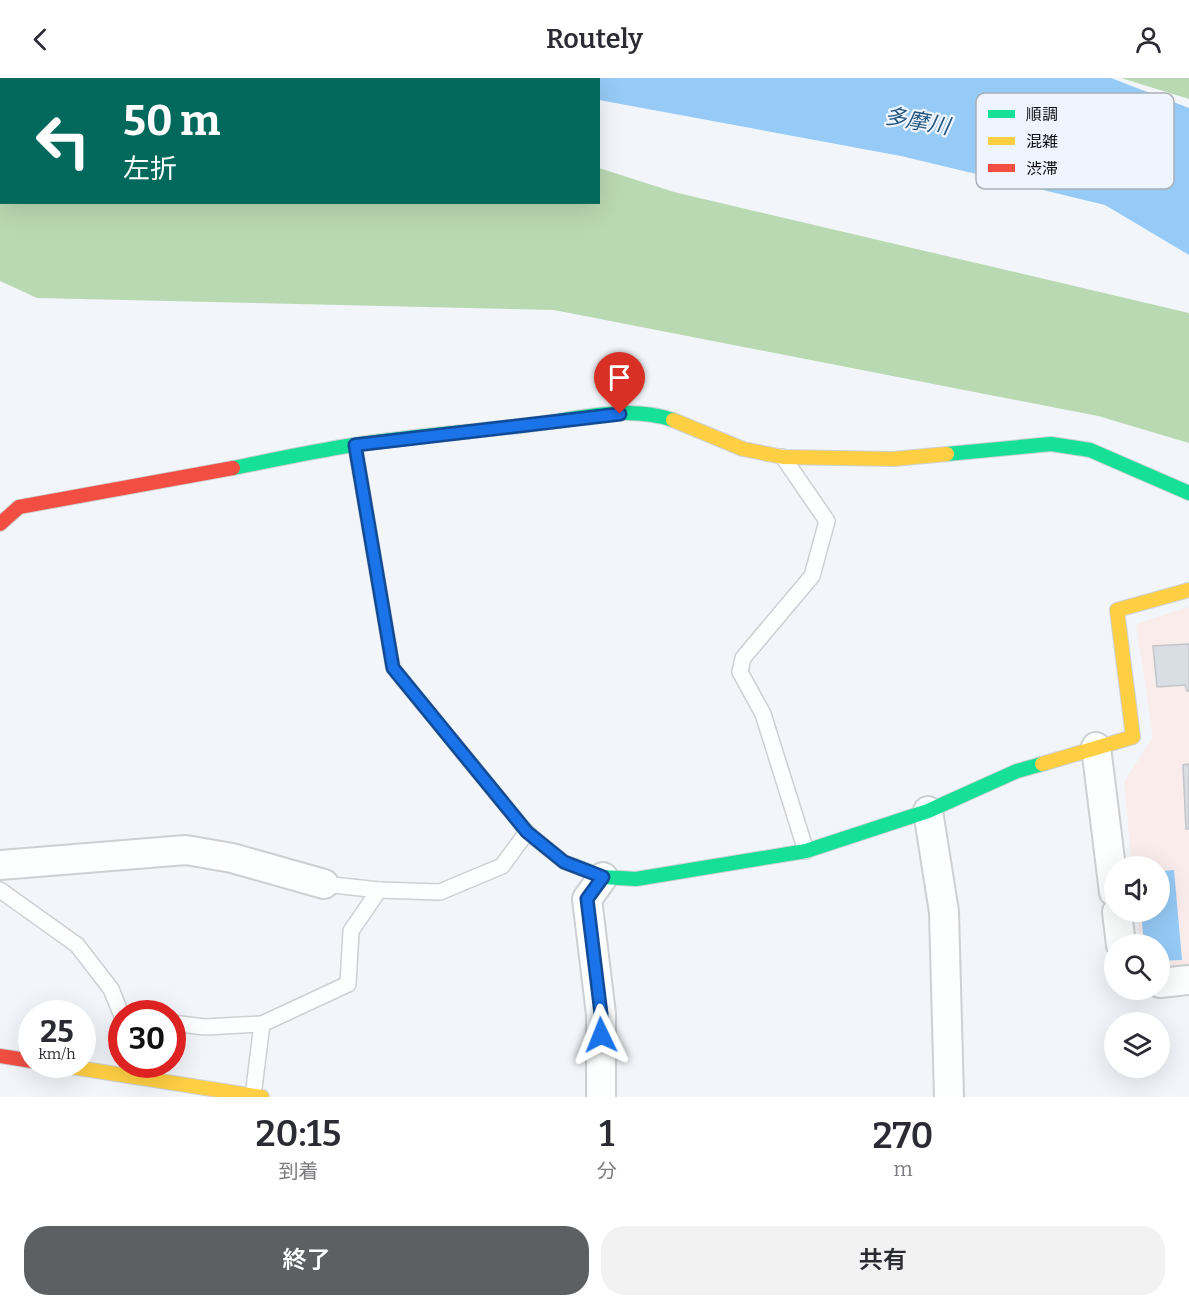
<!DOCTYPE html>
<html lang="ja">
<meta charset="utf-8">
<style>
body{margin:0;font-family:Bitter,"Noto Sans JP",serif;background:#f2f2f3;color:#2b2b33;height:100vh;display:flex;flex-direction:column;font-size:22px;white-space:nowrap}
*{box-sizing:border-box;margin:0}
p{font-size:20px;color:#7c7c81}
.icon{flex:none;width:33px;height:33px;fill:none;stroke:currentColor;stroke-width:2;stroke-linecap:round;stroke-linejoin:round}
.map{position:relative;height:1019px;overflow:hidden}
.details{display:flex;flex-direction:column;background:#fff;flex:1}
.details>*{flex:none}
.hud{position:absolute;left:0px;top:0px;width:600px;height:126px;box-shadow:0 6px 24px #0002;background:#00695c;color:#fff;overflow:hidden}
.buttons{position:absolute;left:1104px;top:778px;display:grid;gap:12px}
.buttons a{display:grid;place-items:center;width:66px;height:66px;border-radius:50%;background:#fff;box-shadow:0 6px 24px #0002;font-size:30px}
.speed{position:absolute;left:18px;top:922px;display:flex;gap:12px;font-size:30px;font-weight:700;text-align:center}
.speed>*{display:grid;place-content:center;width:78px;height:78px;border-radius:50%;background:#fff;box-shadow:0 6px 24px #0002;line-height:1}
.speed small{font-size:15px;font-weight:400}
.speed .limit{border:9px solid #d22;background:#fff;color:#111}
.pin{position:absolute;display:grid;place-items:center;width:51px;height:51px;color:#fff;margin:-62px -26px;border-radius:50% 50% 50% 0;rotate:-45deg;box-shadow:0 0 6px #0007}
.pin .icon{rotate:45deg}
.me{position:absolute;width:66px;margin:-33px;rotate:358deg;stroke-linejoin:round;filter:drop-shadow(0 0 4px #0008)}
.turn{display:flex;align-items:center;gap:21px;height:126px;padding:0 24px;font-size:27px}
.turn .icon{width:78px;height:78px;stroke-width:2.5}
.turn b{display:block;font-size:42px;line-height:51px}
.eta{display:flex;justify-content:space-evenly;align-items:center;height:102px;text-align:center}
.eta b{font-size:36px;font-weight:600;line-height:42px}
.button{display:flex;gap:12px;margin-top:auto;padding:12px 24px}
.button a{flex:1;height:69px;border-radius:24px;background:#5d6063;color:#fff;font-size:24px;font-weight:600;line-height:69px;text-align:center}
.button a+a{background:#f2f2f3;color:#2b2b33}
header{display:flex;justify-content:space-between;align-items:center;height:78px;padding:0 24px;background:#fff;font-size:27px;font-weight:600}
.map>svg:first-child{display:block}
.education{fill:#f9eceb}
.forest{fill:#b9d9b2}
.water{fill:#96caf7}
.building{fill:#d9dee5;stroke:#c2c5c8;stroke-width:1.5}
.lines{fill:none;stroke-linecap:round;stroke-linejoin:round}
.lane-casing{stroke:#cdd0d2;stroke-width:18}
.street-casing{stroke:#cdd0d2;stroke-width:32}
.fast-casing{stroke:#cdd0d2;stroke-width:16}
.slow-casing{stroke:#cdd0d2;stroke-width:16}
.jam-casing{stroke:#cdd0d2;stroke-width:16}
.lane{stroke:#fdfefe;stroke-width:15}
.street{stroke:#fdfefe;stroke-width:28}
.fast{stroke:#16e098;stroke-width:14}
.slow{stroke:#ffcf43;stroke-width:14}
.jam{stroke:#f24e42;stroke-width:14}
.route-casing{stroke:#114b97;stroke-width:15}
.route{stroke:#1a73e8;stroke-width:10}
.labels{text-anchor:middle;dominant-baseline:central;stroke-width:4.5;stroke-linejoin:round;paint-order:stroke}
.water-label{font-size:22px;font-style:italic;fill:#235680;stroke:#eff5fe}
.key{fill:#eff5fe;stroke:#abb0b7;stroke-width:1.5}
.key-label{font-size:16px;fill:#0d0f12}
</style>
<header><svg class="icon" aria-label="back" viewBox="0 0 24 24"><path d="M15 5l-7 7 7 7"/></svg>Routely<svg class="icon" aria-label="person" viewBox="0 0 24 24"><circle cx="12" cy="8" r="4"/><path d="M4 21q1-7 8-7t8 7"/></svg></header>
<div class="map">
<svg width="1189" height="1019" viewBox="0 0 1189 1019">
<rect width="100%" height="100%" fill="#f2f6fa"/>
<polygon class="education" points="1189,529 1189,890 1160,897 1160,867 1140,867 1137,834 1160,834 1160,789 1132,789 1124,704 1153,659 1136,546"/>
<g class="forest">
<polygon points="0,0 408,0 2,2 2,124 598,124 599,90 674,114 1189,235 1189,365 1098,338 554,232 37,220 0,203"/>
<polygon points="1121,0 1189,0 1189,21"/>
</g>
<g class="water">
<polygon points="442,0 1111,0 1189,30 1189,177 1105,127 901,78 599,22 598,2"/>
<polygon points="1174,792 1182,882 1160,883 1160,867 1144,867 1141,834 1160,834 1160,793"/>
</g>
<g class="building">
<polygon points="1189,566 1189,613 1187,613 1185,607 1157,609 1153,568"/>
<polygon points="1189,686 1189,751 1186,751 1183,687"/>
</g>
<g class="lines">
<g class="lane-casing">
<g id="lane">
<polyline points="783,379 827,443 812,498 743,580 740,594 763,636 806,773"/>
<polyline points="324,806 379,812"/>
<polyline points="0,812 77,867 111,911 122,938"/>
<polyline points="172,945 205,949 262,946 253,1018"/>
<polyline points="262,946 348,906 351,853 379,812 440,814 502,788 527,754"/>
</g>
</g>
<g class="street-casing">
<g id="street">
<polyline points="1096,669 1114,814"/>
<polyline points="928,733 944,834 949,1019"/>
<polyline points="0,787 186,772 232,780 324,806"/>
<polyline points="1117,834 1121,867"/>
<polyline points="1160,905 1189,902"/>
<polyline points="601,1019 601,936 587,821 603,799"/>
</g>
</g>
<g class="fast-casing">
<g id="fast">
<polyline points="947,376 1051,366 1090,372 1189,415"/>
<path d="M233 390C273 382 314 373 354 367 412 358 470 354 528 347 575 342 625 326 673 342"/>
<polyline points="575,788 603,799 636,801 806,773 928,733 1017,693 1042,686"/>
</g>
</g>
<g class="slow-casing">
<g id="slow">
<polyline points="673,342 743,371 783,379 893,381 947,376"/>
<polyline points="355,367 393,590 527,754 564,784 575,788"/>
<polyline points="1042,686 1133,659 1117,532 1189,512"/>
<polyline points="59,987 262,1019"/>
</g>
</g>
<g class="jam-casing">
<g id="jam">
<polyline points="0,446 19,429 233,390"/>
<polyline points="0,978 32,983"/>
</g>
</g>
<use href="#lane" class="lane"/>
<use href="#street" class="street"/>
<use href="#fast" class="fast"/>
<use href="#slow" class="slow"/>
<use href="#jam" class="jam"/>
</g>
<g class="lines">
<g class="route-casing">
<polyline id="route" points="601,957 601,936 587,821 603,799 564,784 527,754 393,590 355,367 620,336"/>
</g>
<use href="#route" class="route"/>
</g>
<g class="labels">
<g class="water-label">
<text transform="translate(917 43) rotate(10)">多摩川</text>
</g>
</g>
<rect x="976" y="15" width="198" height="96" rx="9" class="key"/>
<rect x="988" y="32" width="27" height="8" fill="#16e098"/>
<rect x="988" y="59" width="27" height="8" fill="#ffcf43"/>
<rect x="988" y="86" width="27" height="8" fill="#f24e42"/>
<g class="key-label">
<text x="1026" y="42">順調</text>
<text x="1026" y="69">混雑</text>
<text x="1026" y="96">渋滞</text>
</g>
</svg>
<div class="buttons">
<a><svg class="icon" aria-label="sound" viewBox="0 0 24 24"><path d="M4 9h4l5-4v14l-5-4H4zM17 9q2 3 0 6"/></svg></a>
<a><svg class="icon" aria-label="search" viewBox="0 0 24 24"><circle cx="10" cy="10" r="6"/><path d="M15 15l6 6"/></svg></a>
<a><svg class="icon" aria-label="layers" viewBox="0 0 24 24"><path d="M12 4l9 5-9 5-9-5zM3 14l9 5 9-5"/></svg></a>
</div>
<div class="speed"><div>25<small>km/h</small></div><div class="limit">30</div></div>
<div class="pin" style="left:620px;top:336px;background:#d93025"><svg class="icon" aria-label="arrive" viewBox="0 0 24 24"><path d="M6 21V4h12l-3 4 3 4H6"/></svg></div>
<svg class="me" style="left:601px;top:957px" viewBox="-20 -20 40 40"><path d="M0-17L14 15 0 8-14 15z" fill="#1a73e8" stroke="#fff" stroke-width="4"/></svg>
<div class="hud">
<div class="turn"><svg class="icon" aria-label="left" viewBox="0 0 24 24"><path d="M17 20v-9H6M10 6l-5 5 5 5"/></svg><div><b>50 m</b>左折</div></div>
</div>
</div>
<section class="details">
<div class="eta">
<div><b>20:15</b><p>到着</p></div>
<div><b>1</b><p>分</p></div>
<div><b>270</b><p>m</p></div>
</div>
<div class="button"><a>終了</a><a>共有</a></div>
</section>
